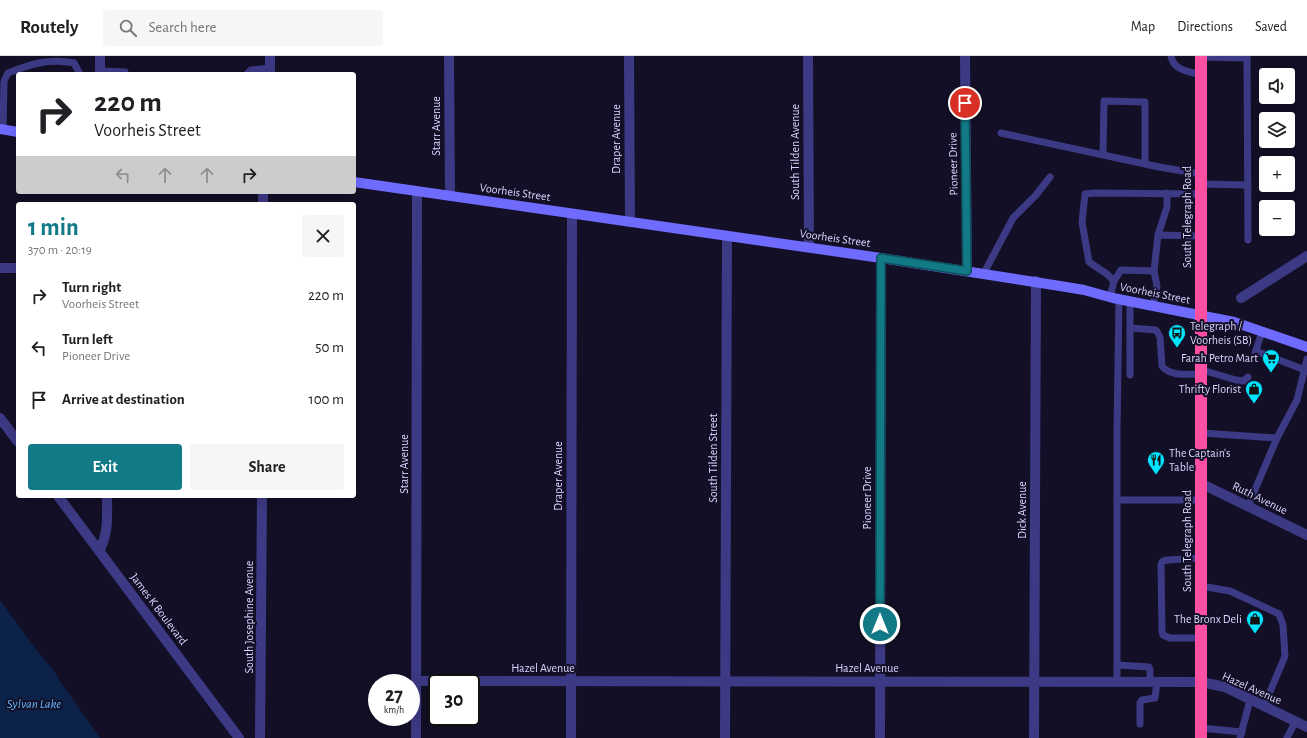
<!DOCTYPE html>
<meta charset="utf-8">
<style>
body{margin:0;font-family:"Alegreya Sans",sans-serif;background:#f6f6f6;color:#202124;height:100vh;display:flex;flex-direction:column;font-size:15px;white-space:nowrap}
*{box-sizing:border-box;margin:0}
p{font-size:13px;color:#757577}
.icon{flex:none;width:22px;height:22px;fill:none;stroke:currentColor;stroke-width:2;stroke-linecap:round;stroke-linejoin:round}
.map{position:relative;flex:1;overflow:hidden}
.details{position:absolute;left:16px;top:146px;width:340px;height:296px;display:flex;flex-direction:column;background:#fff;border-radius:4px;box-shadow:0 4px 16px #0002}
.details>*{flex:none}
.guide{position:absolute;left:16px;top:16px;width:340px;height:122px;border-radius:4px;box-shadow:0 4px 16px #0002;background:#fff;color:#202124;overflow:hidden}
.buttons{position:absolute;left:1259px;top:12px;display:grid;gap:8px}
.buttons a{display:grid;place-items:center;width:36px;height:36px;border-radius:4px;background:#fff;box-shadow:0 4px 16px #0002;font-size:20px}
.speed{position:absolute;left:368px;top:618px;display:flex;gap:8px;font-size:20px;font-weight:700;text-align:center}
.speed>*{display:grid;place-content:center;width:52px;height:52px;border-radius:50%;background:#fff;box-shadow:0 4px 16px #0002;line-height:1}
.speed small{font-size:10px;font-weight:400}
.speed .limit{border:2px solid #111;border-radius:6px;background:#fff;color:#111}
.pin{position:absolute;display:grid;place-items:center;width:34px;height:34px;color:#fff;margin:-17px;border:2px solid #fff;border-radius:50%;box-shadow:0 1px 4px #0007}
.me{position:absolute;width:44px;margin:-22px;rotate:0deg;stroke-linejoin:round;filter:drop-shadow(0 0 3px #0008)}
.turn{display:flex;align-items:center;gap:14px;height:84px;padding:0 12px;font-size:18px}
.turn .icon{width:52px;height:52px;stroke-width:2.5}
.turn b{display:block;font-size:28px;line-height:34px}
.lanes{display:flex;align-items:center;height:38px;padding:0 12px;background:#0003;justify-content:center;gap:20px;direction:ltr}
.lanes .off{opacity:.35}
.round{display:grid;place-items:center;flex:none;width:42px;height:42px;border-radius:4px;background:#f6f6f6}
.summary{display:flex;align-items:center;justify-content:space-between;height:68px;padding:0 12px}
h1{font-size:24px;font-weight:700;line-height:30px;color:#127987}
.primary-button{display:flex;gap:8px;margin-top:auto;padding:8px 12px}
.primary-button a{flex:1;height:46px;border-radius:4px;background:#127987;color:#fff;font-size:16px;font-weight:700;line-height:46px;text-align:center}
.primary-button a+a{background:#f6f6f6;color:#202124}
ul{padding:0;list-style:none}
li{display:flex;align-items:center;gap:12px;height:52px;padding:0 12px}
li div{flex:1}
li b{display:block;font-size:15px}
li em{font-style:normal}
header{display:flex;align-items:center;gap:24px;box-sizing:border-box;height:56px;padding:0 20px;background:#fff;border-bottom:1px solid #e0e0e0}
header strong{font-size:19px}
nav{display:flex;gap:22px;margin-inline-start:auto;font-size:14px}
.search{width:280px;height:36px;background:#f6f6f6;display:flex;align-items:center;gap:10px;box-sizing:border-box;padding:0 14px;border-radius:4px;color:#757577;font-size:15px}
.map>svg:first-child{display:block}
.water{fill:#0c2248}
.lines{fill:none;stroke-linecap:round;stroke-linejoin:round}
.lane{stroke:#3d3a85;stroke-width:7}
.street{stroke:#3d3a85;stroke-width:10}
.secondary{stroke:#6f6bff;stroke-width:10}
.highway{stroke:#ff4fa3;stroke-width:12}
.route-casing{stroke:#0c4f58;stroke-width:10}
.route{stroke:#127987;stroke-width:7}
.labels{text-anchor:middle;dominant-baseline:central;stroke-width:4;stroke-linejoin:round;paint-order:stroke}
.street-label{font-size:12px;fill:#d9d4ff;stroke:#130f26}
.poi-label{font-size:12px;fill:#d9d4ff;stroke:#130f26;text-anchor:end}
.water-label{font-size:13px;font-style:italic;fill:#62b6ff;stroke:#130f26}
</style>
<header>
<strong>Routely</strong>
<div class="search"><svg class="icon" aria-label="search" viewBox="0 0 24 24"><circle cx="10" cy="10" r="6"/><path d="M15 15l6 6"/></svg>Search here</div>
<nav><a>Map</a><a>Directions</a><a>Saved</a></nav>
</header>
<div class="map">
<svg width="1307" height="682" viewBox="0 0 1307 682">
<rect width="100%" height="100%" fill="#130f26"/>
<polygon class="water" points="0,544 34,591 58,620 57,621 100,682 0,682"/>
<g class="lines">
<g class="lane">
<path d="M1171 0C1174 15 1188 15 1201 19"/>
<polyline points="1247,0 1248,184"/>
<polyline points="1201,1 1247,2"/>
<polyline points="100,15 125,16 125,18"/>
<polyline points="247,18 251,14 270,12"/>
<path d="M3 74 4 25 8 17C31 8 49 2 74 7L80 18"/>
<polyline points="1001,77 1159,111 1201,118"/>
<polyline points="1103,98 1104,45 1145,46 1145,108"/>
<polyline points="1201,128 1248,129"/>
<polyline points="1158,179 1167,151 1167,137"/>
<polyline points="984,217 1013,162 1036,139 1050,121"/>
<polyline points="1114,225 1121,214 1154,215 1158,179 1201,180"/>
<polyline points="1110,241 1114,225 1107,218 1089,206 1082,166 1085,138 1094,137 1201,138"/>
<path d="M1130 246V272L1156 274 1160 281 1162 310C1170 321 1189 318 1202 318"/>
<polyline points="1153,250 1157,230 1154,215"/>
<polyline points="1130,272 1130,319"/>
<polyline points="1256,295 1305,314"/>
<polyline points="1255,297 1262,276"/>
<polyline points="1202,314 1236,324 1243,325 1248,321"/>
<polyline points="1202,377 1277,382 1248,450"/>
<polyline points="1277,382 1297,344 1307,303"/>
<polyline points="1117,444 1201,444"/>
<polyline points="1201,530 1230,535 1279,558 1283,569 1285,600 1264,650"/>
<polyline points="1201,582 1170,582 1163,579 1162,575 1161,508 1163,505 1168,504 1201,502"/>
<polyline points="1117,609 1149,611 1150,614 1150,626"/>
<polyline points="1117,626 1117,375 1119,244"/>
<polyline points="1140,668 1140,647 1142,644 1155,642 1157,626"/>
<polyline points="1201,672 1242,676"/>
<polyline points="1240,682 1250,644"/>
<polyline points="1287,682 1295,666"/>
</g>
<g class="street">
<polyline points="100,0 100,18"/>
<polyline points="270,0 270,18"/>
<polyline points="449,0 450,140"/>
<polyline points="629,0 630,166"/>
<polyline points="808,0 809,191"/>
<polyline points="965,0 967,215"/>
<polyline points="263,148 263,136"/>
<polyline points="0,212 18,212"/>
<polyline points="1241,242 1307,200"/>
<polyline points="0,362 18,386"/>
<polyline points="1202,428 1307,479"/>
<polyline points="58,440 239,682"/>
<path d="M99 495C109 477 107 460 107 440"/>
<polyline points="416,625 1201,626 1225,631 1307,671"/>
<polyline points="260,682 262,440"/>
<polyline points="416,682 417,135"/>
<polyline points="571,682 572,158"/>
<polyline points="725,682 727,180"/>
<polyline points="880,682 881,202"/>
<polyline points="1034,682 1036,225"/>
</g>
<g class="secondary">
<polyline points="0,73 18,76"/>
<polyline points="354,126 881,202 1060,230 1084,234 1113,242 1234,266 1307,291"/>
</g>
<polyline class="highway" points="1201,682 1201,0"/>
</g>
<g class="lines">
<g class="route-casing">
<polyline id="route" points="880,568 881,202 967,215 965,47"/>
</g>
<use href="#route" class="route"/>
</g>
<defs>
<g id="bus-pin" transform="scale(0.9)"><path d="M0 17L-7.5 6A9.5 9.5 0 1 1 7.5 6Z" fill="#00e5ff" stroke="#130f26"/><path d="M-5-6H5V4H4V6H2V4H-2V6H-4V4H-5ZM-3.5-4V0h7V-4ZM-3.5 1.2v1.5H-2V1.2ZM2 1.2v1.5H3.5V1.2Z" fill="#111"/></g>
<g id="supermarket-pin" transform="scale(0.9)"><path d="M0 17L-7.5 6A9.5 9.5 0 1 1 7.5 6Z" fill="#00e5ff" stroke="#130f26"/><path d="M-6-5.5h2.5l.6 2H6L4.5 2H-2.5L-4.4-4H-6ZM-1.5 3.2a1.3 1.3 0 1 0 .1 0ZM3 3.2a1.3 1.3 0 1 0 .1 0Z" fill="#111"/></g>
<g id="shop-pin" transform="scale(0.9)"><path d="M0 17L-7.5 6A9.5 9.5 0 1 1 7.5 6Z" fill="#00e5ff" stroke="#130f26"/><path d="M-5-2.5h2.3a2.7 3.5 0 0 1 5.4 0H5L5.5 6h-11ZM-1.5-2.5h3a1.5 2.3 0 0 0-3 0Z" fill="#111"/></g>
<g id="restaurant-pin" transform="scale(0.9)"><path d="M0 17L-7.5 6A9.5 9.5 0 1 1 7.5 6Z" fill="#00e5ff" stroke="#130f26"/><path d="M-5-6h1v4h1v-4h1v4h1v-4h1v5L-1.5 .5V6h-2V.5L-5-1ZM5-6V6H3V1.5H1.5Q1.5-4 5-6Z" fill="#111"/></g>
</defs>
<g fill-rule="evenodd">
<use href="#bus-pin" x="1177" y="277"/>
<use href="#supermarket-pin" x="1271" y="302"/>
<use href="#shop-pin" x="1254" y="333"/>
<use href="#restaurant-pin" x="1156" y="404"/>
<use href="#shop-pin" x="1255" y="563"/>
</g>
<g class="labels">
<g class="street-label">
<text transform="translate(436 70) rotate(-90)">Starr Avenue</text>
<text transform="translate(616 83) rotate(-90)">Draper Avenue</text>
<text transform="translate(795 96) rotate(-90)">South Tilden Avenue</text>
<text transform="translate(953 108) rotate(-91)">Pioneer Drive</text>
<text transform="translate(515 136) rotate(8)">Voorheis Street</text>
<text transform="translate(1187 161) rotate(-90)">South Telegraph Road</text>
<text transform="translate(835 182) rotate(8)">Voorheis Street</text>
<text transform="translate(1155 237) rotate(11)">Voorheis Street</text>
<text transform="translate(713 402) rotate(-90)">South Tilden Street</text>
<text transform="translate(404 408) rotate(-90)">Starr Avenue</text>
<text transform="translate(558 420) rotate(-90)">Draper Avenue</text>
<text transform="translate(867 442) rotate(-90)">Pioneer Drive</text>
<text transform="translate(1260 442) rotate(26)">Ruth Avenue</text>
<text transform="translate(1022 454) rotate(-90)">Dick Avenue</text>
<text transform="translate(1187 485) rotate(-90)">South Telegraph Road</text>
<text transform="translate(159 553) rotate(53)">James K Boulevard</text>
<text transform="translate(249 561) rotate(-90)">South Josephine Avenue</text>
<text x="543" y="612">Hazel Avenue</text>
<text x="867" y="612">Hazel Avenue</text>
<text transform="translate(1252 632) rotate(24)">Hazel Avenue</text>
</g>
<g class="poi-label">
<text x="1190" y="270" text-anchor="start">Telegraph /<tspan x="1190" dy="14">Voorheis (SB)</tspan></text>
<text x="1258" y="302">Farah Petro Mart</text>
<text x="1241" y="333">Thrifty Florist</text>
<text x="1169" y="397" text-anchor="start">The Captain's<tspan x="1169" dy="14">Table</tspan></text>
<text x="1242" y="563">The Bronx Deli</text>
</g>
<g class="water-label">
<text x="34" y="648">Sylvan Lake</text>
</g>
</g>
</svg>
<div class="buttons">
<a><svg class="icon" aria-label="sound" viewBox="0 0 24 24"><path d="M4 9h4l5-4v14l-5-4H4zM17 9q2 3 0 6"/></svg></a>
<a><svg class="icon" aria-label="layers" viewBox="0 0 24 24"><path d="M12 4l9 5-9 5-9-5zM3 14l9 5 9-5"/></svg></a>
<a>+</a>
<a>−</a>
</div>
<div class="speed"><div>27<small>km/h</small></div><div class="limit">30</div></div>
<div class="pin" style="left:965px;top:47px;background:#d93025"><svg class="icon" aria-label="arrive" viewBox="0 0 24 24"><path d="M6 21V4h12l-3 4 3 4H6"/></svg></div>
<svg class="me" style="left:880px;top:568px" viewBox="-20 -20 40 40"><circle r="17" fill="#127987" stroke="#fff" stroke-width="3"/><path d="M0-11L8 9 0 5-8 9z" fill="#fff"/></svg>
<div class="guide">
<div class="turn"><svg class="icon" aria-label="right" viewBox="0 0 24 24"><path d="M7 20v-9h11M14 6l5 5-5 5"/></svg><div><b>220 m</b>Voorheis Street</div></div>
<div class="lanes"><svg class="icon off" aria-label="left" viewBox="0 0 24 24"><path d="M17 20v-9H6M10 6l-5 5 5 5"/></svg><svg class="icon off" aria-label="ahead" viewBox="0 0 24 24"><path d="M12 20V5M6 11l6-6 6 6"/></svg><svg class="icon off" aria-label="ahead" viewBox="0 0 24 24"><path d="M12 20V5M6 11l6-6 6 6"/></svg><svg class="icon" aria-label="right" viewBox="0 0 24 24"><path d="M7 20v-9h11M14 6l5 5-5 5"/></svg></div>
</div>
<section class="details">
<div class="summary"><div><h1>1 min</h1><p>370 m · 20:19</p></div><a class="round"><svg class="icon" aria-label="close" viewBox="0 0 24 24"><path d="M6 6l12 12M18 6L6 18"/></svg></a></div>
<ul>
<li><svg class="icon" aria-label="right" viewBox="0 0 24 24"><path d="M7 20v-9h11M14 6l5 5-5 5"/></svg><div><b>Turn right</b><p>Voorheis Street</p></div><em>220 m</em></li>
<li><svg class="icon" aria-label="left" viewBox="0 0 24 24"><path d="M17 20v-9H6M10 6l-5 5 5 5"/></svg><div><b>Turn left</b><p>Pioneer Drive</p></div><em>50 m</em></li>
<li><svg class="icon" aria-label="arrive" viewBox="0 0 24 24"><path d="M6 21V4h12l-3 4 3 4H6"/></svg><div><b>Arrive at destination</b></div><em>100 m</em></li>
</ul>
<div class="primary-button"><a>Exit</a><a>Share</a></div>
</section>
</div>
